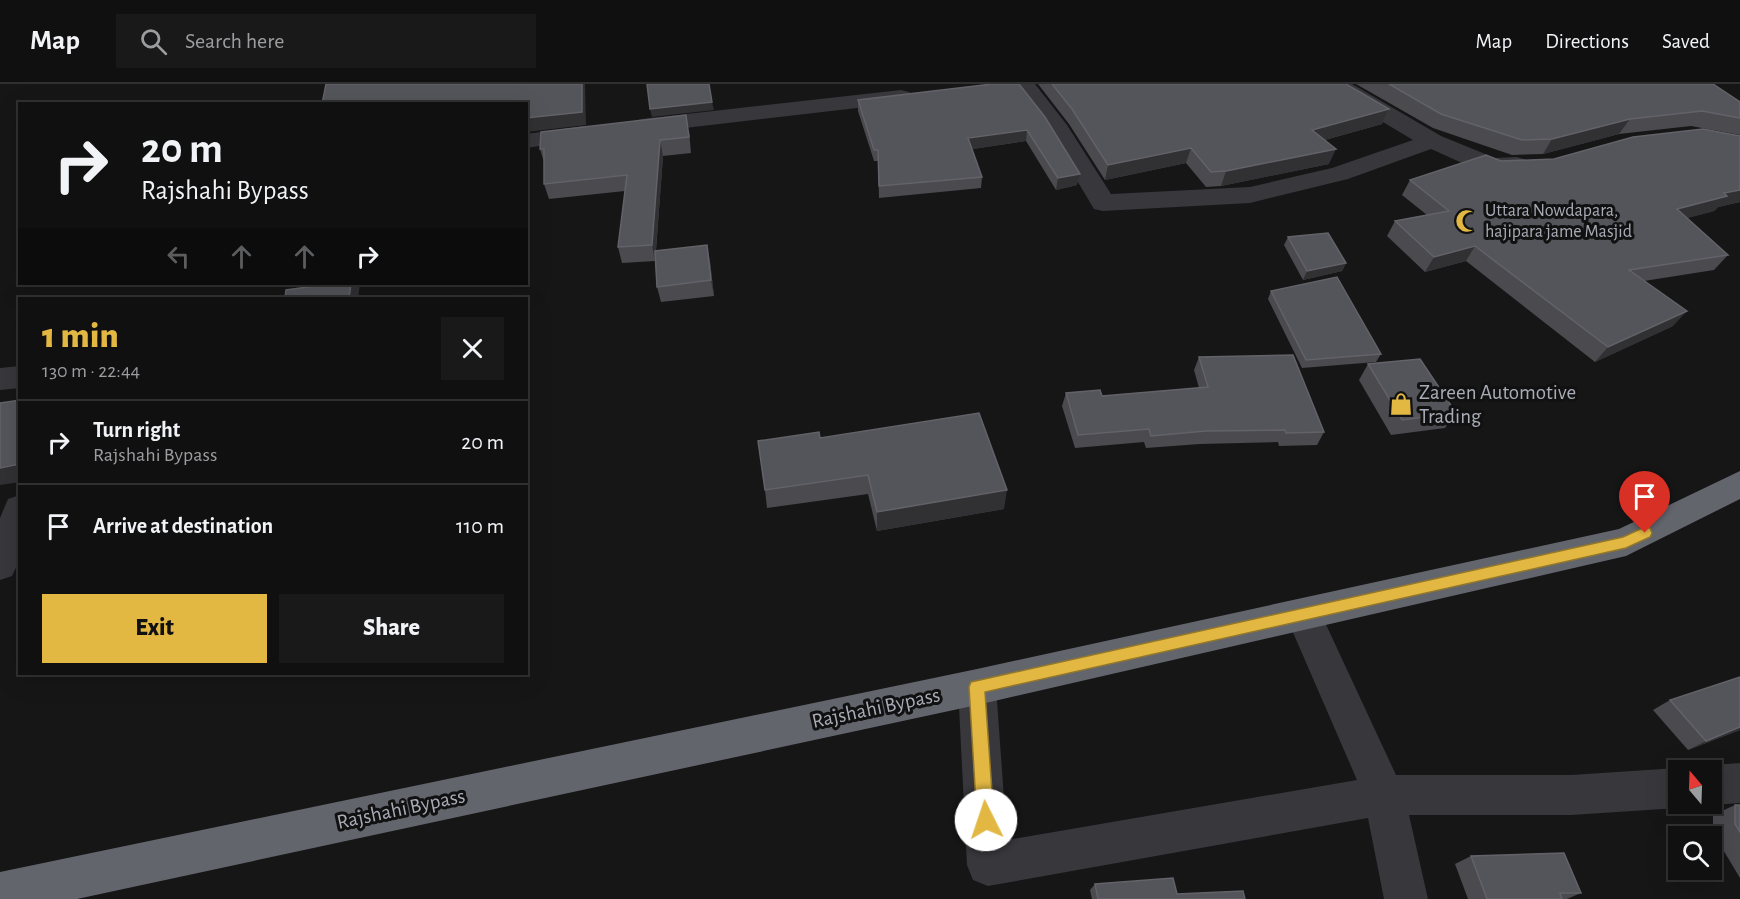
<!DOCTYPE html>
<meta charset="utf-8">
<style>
body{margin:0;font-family:"Alegreya Sans",sans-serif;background:#19191a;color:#f1f3f6;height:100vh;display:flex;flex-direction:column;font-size:22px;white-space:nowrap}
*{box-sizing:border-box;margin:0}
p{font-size:20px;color:#9c9d9f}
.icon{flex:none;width:33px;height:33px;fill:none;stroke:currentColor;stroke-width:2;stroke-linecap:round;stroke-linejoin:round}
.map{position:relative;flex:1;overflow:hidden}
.details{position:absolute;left:18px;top:213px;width:510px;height:378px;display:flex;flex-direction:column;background:#101011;border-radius:0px;box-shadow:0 6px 24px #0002,0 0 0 2px #303031}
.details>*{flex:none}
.hud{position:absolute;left:18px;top:18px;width:510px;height:183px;border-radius:0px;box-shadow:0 6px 24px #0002,0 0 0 2px #303031;background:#101011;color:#f1f3f6;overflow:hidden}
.needle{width:39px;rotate:341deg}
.fabs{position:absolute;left:1668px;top:676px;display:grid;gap:12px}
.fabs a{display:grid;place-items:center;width:54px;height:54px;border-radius:0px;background:#101011;box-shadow:0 6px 24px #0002,0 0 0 2px #303031;font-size:30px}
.pin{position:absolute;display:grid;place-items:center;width:51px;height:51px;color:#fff;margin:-62px -26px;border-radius:50% 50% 50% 0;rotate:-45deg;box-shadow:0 0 6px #0007}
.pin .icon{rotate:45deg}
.me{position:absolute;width:66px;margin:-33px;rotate:356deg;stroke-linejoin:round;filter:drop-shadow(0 0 4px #0008)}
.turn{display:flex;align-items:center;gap:21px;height:126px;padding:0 24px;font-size:27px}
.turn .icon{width:78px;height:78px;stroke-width:2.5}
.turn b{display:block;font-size:42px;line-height:51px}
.lanes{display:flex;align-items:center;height:57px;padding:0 24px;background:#0003;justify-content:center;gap:30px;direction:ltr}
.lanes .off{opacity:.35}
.round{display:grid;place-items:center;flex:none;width:63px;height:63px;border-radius:0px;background:#19191a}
.headline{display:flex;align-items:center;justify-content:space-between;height:102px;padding:0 24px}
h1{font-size:36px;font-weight:800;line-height:45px;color:#e2b843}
.action{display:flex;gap:12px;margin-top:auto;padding:12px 24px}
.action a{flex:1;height:69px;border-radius:0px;background:#e2b843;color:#111;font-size:24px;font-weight:800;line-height:69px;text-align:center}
.action a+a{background:#19191a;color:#f1f3f6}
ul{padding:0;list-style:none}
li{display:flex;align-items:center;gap:18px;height:84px;padding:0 24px;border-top:2px solid #303031}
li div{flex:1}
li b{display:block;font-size:22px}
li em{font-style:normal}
header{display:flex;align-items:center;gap:36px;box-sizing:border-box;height:84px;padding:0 30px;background:#101011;border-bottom:2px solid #303031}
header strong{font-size:28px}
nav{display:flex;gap:33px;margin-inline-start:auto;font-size:21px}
.search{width:420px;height:54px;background:#19191a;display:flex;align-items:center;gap:15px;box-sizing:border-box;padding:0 21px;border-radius:0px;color:#9c9d9f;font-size:22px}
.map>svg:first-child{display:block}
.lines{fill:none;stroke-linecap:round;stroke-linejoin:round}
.street{fill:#37373c;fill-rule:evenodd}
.highway{fill:#63656d;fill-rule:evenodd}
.wall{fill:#4a4a4f}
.shaded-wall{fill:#313134}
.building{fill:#54555a;stroke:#626268;stroke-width:1.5}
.route{fill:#e2b843;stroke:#93782c;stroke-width:1.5}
.labels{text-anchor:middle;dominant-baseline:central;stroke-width:6;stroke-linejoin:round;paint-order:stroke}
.far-poi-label{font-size:18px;fill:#a9acb6;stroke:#111112;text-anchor:start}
.poi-label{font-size:21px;fill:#a9acb6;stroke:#111112;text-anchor:start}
.street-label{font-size:21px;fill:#a9acb6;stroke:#111112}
</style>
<header>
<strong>Map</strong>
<div class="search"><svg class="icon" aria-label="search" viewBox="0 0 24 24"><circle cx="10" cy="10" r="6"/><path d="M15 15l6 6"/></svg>Search here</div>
<nav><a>Map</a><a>Directions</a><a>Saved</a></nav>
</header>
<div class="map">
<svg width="1740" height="815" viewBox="0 0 1740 815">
<rect width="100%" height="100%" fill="#161617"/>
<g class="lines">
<g class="street">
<path d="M1012 0H1035L1067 41 1111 110 1250 103 1332 84 1413 56 1328 5 1325 0H1352L1441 52 1495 74 1517 73 1526 76 1529 81 1526 86C1491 95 1463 79 1431 65L1348 95 1250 119 1103 127 1094 125 1045 43Z"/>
<polygon points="901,6 909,8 913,13 909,18 642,49 634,47 630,42 634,37 642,35"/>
<polygon points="585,42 593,44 597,49 593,54 526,64 526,50"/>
<polygon points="20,282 20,304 0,306 0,284"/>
<polygon points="20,411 20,475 12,492 0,496 0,434 8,415"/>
<polygon points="1303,514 1316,519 1396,691 1571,691 1678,684 1685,687 1678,687 1678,720 1688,720 1678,724 1571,731 1409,731 1428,815 1384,815 1368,734 988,802 973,796 967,781 958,603 964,591 977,585 990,591 996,603 1007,756 1357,696 1285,530 1290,519"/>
<polygon points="1740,679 1740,719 1712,721 1710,720 1712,720 1712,687 1698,687 1712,681"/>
</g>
<polygon class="highway" points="1740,387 1740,415 1626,472 977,621 77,815 0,815 0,788 977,585 1619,445"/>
</g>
<g class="wall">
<polygon points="992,0 1077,101 1056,106 1026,57 972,65 982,93 981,104 879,114 878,77 874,77 858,27 858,16"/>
<polygon points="1038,0 1346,0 1389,25 1382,40 1325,56 1329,80 1221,102 1206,103 1186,79 1105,96 1069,40"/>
<polygon points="1356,0 1713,0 1740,34 1740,51 1691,42 1619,50 1543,70 1512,71 1433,44"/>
<polygon points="689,47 691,69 663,72 656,167 710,177 714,212 661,218 657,203 655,177 622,179 618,163 625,107 549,115 544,100 544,78 540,65"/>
<polygon points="1740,52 1740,118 1718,123 1714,127 1687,134 1728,171 1714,186 1644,197 1673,242 1595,278 1466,177 1425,188 1387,152 1395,137 1427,131 1402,111 1410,96 1501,77 1554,75"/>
<polygon points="1288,153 1346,179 1342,187 1303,196 1284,161"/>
<polygon points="1271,207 1381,270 1376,278 1302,284 1268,215"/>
<polygon points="1199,273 1324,348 1317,361 1279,362 1278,358 1200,360 1146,364 1144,358 1075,364 1062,322 1066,309 1102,312 1199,304 1194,286"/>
<polygon points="1368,280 1456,329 1445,344 1391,351 1359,296"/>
<polygon points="820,354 1004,425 877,447 868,410 767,424 765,406"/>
<polygon points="1740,593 1740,646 1688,666 1653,626 1670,616"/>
<polygon points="1735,721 1740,721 1740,794 1713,749 1713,731"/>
<polygon points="1471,772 1581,809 1567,815 1468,815 1455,780"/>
<polygon points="1095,800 1177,810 1245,815 1092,815 1090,806"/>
</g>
<g class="shaded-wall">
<polygon points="582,0 585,0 586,41 526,48 526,34"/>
<polygon points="712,18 714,26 652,33 650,25"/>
<polygon points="1389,25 1382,40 1306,61 1312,46"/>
<polygon points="1630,35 1619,50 1543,70 1552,55"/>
<polygon points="1027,46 1026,57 967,66 968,54"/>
<polygon points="660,56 663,72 655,177 652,161"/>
<polygon points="1191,64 1186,79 1105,96 1108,81"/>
<polygon points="1336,65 1329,80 1221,102 1226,87"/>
<polygon points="1080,90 1077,101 1056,106 1058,94"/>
<polygon points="1740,106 1740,118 1718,123 1714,127 1665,140 1677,125 1724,109"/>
<polygon points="707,161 710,177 714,212 711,196"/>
<polygon points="1475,162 1466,177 1425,188 1434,173"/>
<polygon points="1346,179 1342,187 1303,196 1307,187"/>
<polygon points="351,200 360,200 358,214 349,214"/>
<polygon points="1687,227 1673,242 1595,278 1608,263"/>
<polygon points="20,380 20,398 0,401 0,384"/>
<polygon points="1007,406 1004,425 877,447 877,428"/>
<polygon points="57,590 83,590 63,593"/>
<polygon points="1740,643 1740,646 1688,666 1706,657"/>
</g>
<g class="building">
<polygon points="326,0 582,0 582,28 526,34 526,20 322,20"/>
<polygon points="647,0 709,0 712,18 650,25"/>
<polygon points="992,0 1019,0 1045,33 1080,90 1058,94 1027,46 968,54 982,93 879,102 878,66 874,66 858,16"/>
<polygon points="1052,0 1346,0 1389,25 1312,46 1336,65 1226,87 1211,88 1191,64 1108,81 1072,25"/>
<polygon points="1389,0 1713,0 1740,18 1740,34 1702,27 1630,35 1552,55 1522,56 1441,30"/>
<polygon points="686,31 689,53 660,56 652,161 618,163 627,91 544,100 544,65 540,65 541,48"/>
<polygon points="1703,45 1740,52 1740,106 1724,109 1727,112 1677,125 1728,171 1629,186 1687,227 1608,263 1475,162 1434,173 1395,137 1449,127 1410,96 1486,71 1501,77 1554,75 1633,53"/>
<polygon points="1328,149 1346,179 1307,187 1288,153"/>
<polygon points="707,161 711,196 657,203 655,167"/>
<polygon points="1337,193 1381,270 1306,276 1271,207"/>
<polygon points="315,200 351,200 349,214 285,214 286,206 315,202"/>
<polygon points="1293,271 1324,348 1286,349 1285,346 1206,347 1151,352 1149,345 1078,351 1066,309 1100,306 1102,312 1208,303 1199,273"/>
<polygon points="1420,275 1456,329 1402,336 1368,280"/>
<polygon points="20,316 20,380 0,384 0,319"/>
<polygon points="979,329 1007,406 877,428 868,391 765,406 758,357 819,348 820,354"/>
<polygon points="1740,593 1740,643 1706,657 1670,616"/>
<polygon points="1735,721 1740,721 1740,748 1735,740"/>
<polygon points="1564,769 1581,809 1560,809 1562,815 1487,815 1471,772"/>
<polygon points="1173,794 1177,810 1243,807 1245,815 1098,815 1095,800"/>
</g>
<polygon class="route" points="1645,443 1650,444 1652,449 1650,453 1626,464 985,608 994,736 992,742 986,745 979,742 977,736 969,603 971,598 1623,453"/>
<defs>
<g id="mosque-bare" transform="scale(1.8)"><path d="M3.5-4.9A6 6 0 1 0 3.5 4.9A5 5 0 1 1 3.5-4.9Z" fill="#e2b843" stroke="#111112" stroke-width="2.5" paint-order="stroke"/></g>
<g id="shop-bare" transform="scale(1.8)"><path d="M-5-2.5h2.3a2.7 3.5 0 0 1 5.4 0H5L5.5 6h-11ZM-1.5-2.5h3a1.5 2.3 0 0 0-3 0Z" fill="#e2b843" stroke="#111112" stroke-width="2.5" paint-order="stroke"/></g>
</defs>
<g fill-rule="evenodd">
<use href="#mosque-bare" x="1467" y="137"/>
<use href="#shop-bare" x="1401" y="320"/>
</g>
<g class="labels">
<g class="far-poi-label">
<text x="1485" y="127">Uttara Nowdapara,<tspan x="1485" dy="21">hajipara jame Masjid</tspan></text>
</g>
<g class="poi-label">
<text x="1419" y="308">Zareen Automotive<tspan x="1419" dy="24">Trading</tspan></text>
</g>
<g class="street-label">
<text transform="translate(876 624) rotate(-12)">Rajshahi Bypass</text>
<text transform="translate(401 725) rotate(-12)">Rajshahi Bypass</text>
</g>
</g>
</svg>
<div class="fabs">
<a><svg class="needle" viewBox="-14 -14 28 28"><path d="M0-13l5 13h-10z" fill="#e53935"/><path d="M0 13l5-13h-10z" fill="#9c9d9f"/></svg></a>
<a><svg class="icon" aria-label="search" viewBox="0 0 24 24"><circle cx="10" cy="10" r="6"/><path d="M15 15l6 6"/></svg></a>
</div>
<div class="pin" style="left:1645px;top:449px;background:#d93025"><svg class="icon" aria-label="arrive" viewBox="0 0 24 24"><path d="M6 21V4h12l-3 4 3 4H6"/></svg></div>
<svg class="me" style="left:986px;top:736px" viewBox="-20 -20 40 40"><circle r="19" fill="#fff"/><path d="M0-13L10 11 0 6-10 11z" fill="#e2b843"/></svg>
<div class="hud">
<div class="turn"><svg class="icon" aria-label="right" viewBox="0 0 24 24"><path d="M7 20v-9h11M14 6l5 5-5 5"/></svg><div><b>20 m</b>Rajshahi Bypass</div></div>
<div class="lanes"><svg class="icon off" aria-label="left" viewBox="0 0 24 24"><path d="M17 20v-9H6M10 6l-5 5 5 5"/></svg><svg class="icon off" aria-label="ahead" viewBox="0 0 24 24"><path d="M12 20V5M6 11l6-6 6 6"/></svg><svg class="icon off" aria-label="ahead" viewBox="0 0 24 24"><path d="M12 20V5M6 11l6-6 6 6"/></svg><svg class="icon" aria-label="right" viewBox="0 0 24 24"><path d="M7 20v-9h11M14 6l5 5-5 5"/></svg></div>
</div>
<section class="details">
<div class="headline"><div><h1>1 min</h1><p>130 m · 22:44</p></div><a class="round"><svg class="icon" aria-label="close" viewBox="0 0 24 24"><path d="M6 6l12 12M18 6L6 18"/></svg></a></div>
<ul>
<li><svg class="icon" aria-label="right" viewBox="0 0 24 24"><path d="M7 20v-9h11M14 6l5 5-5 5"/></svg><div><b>Turn right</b><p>Rajshahi Bypass</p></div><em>20 m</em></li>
<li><svg class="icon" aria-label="arrive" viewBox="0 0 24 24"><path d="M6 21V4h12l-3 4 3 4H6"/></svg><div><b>Arrive at destination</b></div><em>110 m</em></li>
</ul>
<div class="action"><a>Exit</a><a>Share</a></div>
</section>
</div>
